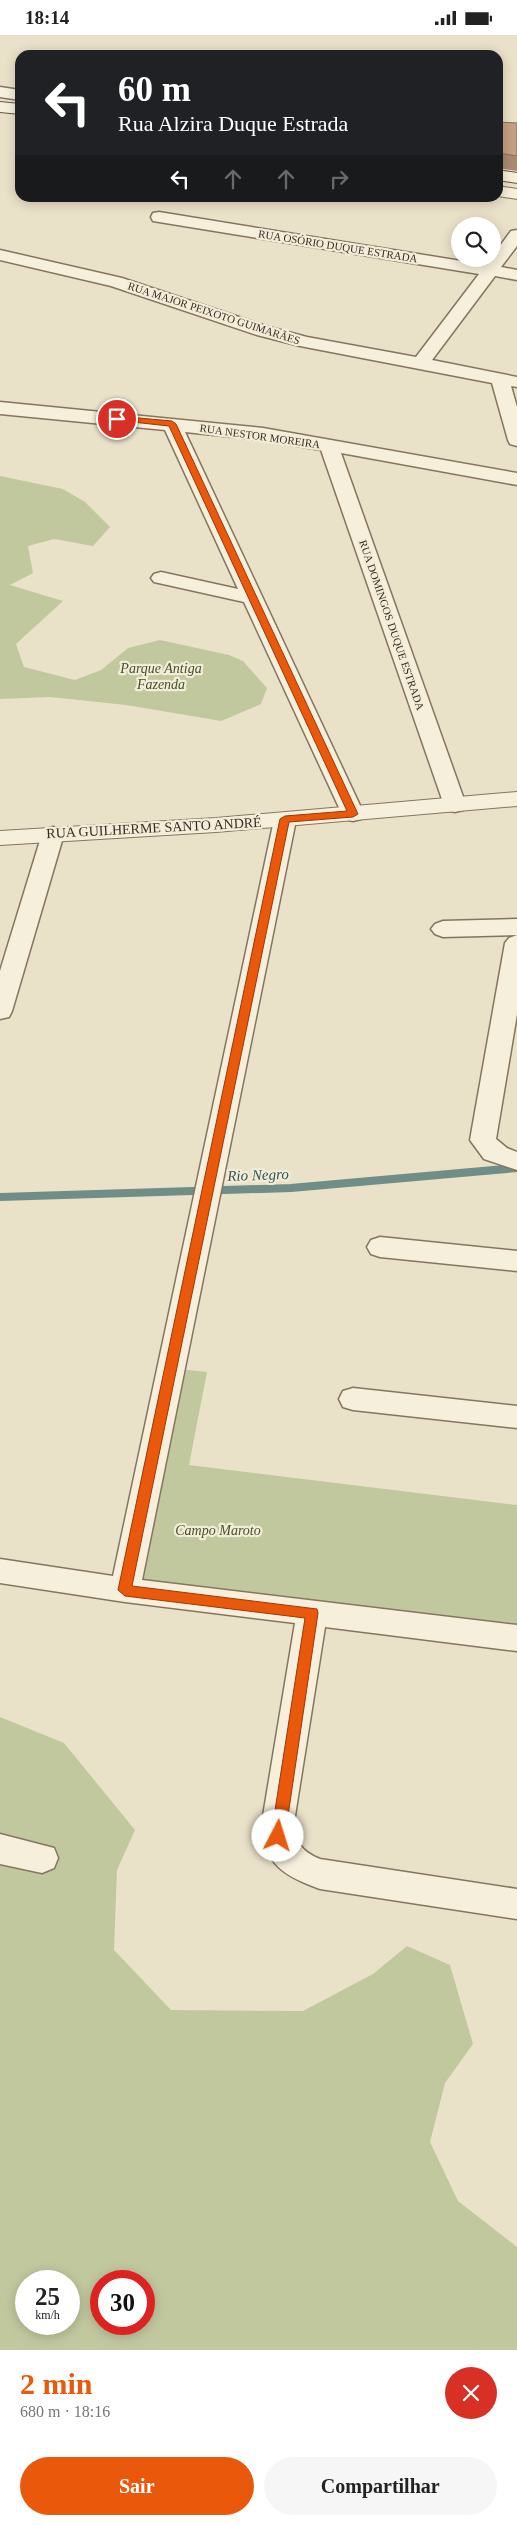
<!DOCTYPE html>
<html lang="pt">
<meta charset="utf-8">
<style>
body{margin:0;font-family:"Times New Roman",serif;background:#f6f6f6;color:#222;height:100vh;display:flex;flex-direction:column;font-size:19px;white-space:nowrap}
*{box-sizing:border-box;margin:0}
p{font-size:16px;color:#767676}
.icon{flex:none;width:28px;height:28px;fill:none;stroke:currentColor;stroke-width:2;stroke-linecap:round;stroke-linejoin:round}
.map{position:relative;height:2315px;overflow:hidden}
.details{display:flex;flex-direction:column;background:#fff;flex:1}
.details>*{flex:none}
.guide{position:absolute;left:15px;top:15px;width:488px;height:152px;border-radius:15px;box-shadow:0 2px 12px #0003;background:#202124;color:#fff;overflow:hidden}
.buttons{position:absolute;left:451px;top:182px;display:grid;gap:10px}
.buttons a{display:grid;place-items:center;width:50px;height:50px;border-radius:50%;background:#fff;box-shadow:0 2px 12px #0003;font-size:25px}
.speed{position:absolute;left:15px;top:2235px;display:flex;gap:10px;font-size:25px;font-weight:700;text-align:center}
.speed>*{display:grid;place-content:center;width:65px;height:65px;border-radius:50%;background:#fff;box-shadow:0 2px 12px #0003;line-height:1}
.speed small{font-size:12px;font-weight:400}
.speed .limit{border:8px solid #d22;background:#fff;color:#111}
.pin{position:absolute;display:grid;place-items:center;width:42px;height:42px;color:#fff;margin:-21px;border:2px solid #fff;border-radius:50%;box-shadow:0 1px 5px #0007}
.me{position:absolute;width:55px;margin:-28px;rotate:5deg;stroke-linejoin:round;filter:drop-shadow(0 0 4px #0008)}
.turn{display:flex;align-items:center;gap:18px;height:105px;padding:0 20px;font-size:22px}
.turn .icon{width:65px;height:65px;stroke-width:2.5}
.turn b{display:block;font-size:35px;line-height:42px}
.lanes{display:flex;align-items:center;height:48px;padding:0 20px;background:#0003;justify-content:center;gap:25px;direction:ltr}
.lanes .off{opacity:.35}
.round{display:grid;place-items:center;flex:none;width:52px;height:52px;border-radius:26px;background:#f6f6f6}
.overview{display:flex;align-items:center;justify-content:space-between;height:85px;padding:0 20px}
h1{font-size:30px;font-weight:800;line-height:38px;color:#ea580c}
.primary-button{display:flex;gap:10px;margin-top:auto;padding:10px 20px}
.primary-button a{flex:1;height:58px;border-radius:30px;background:#ea580c;color:#fff;font-size:20px;font-weight:800;line-height:58px;text-align:center}
.primary-button a+a{background:#f6f6f6;color:#222}
.status{display:flex;justify-content:space-between;align-items:center;height:35px;padding:0 25px;background:#fff;direction:ltr}
.status svg{height:14px;fill:currentColor}
.map>svg:first-child{display:block}
.green{fill:#c2c89e;fill-rule:evenodd}
.lines{fill:none;stroke-linecap:round;stroke-linejoin:round}
.stream{stroke:#718d87;stroke-width:8}
.minor-casing{stroke:#857560;stroke-width:3}
.tertiary-casing{stroke:#857560;stroke-width:2}
.secondary-casing{stroke:#675643;stroke-width:2}
.minor{fill:#f6efdc;fill-rule:evenodd}
.tertiary{fill:#f6efdc;fill-rule:evenodd}
.secondary{fill:#f6efdc;fill-rule:evenodd}
.wall{fill:#a98a71}
.building{fill:#c5a083;stroke:#8a705c}
.route{fill:#ea580c;stroke:#983908}
.labels{text-anchor:middle;dominant-baseline:central;stroke-width:4.5;stroke-linejoin:round;paint-order:stroke}
.far-street-label{font-size:11px;fill:#372d22;stroke:#f3ecd8}
.park-label{font-size:14px;font-style:italic;fill:#46512a;stroke:#f3ecd8}
.street-label{font-size:14px;fill:#372d22;stroke:#f3ecd8}
.water-label{font-size:15px;font-style:italic;fill:#325554;stroke:#f3ecd8}
</style>
<div class="status"><b>18:14</b><svg viewBox="0 0 49 12"><path d="M0 12V9h3v3zM5 12V6h3v6zM10 12V3h3v9zM15 12V0h3v12zM26 1h20v11H26zM47 4h2v5h-2z"/></svg></div>
<div class="map">
<svg width="517" height="2315" viewBox="0 0 517 2315">
<rect width="100%" height="100%" fill="#eae1c9"/>
<g class="green">
<polygon points="0,441 63,454 85,467 110,492 93,511 54,504 28,511 33,538 10,550 63,566 16,609 24,632 75,645 101,635 128,613 160,605 229,620 243,626 267,653 261,669 221,686 126,670 50,662 0,664"/>
<polygon points="179,1334 207,1337 189,1430 517,1470 517,1592 137,1547"/>
<path d="M0 1682 64 1708 135 1795 117 1835 114 1915 171 1975 303 1976 373 1939 407 1911 450 1930 473 2009 445 2048 430 2107 458 2166 517 2212V2315H0ZM26 2246H69V2289H26ZM101 2246H144V2289H101Z"/>
</g>
<g class="lines">
<polyline class="stream" points="0,1162 291,1153 517,1133"/>
<g class="minor-casing">
<g id="minor">
<polygon points="0,52 20,55 20,65 0,62"/>
<polygon points="159,177 486,230 511,196 517,195 517,211 501,232 517,235 517,245 495,241 432,325 517,342 517,352 511,351 517,372 517,411 510,409 508,405 492,348 300,311 257,300 111,251 0,225 0,215 122,243 269,292 307,302 416,322 479,239 153,186 151,182 153,178"/>
<polygon points="0,367 263,393 517,438 517,450 341,418 466,770 463,775 455,777 447,775 444,770 321,415 263,405 185,397 364,779 361,784 353,786 345,784 342,779 244,567 154,547 151,543 154,539 161,537 238,554 165,395 0,379"/>
<path d="M285 778 293 780 296 785 142 1545 517 1590V1616L325 1592 294 1787C295 1807 301 1816 320 1824L517 1854V1884L320 1854C284 1841 263 1829 262 1787L295 1588 125 1567 0 1548V1524L113 1541 274 785 277 780Z"/>
<polygon points="53,792 61,794 64,799 12,976 9,982 0,984 0,936 42,799 45,794"/>
<polygon points="517,884 517,900 443,902 435,899 431,894 435,889 443,886"/>
<polygon points="517,900 517,979 496,1104 507,1113 517,1117 517,1135 484,1124 470,1105 505,908 509,903"/>
<polygon points="380,1202 517,1216 517,1236 380,1222 371,1219 367,1212 371,1205"/>
<polygon points="353,1353 517,1371 517,1393 353,1375 343,1372 339,1364 343,1356"/>
<polygon points="0,1799 54,1813 58,1823 54,1833 42,1838 0,1829"/>
</g>
</g>
<g class="tertiary-casing">
<g id="tertiary">
<polygon points="498,151 517,154 517,164 498,161"/>
<polygon points="517,757 517,771 216,797 0,810 0,796 216,783"/>
</g>
</g>
<g class="secondary-casing">
<g id="secondary">
<polygon points="0,67 20,69 20,79 0,77"/>
<polygon points="498,135 517,138 517,148 498,145"/>
</g>
</g>
<use href="#minor" class="minor"/>
<use href="#tertiary" class="tertiary"/>
<use href="#secondary" class="secondary"/>
</g>
<polygon class="wall" points="498,87 517,88 517,136 498,133 498,134"/>
<polygon class="building" points="498,87 517,88 517,121 499,118 498,120"/>
<polygon class="route" points="117,381 172,386 176,389 358,779 353,782 289,787 132,1551 317,1574 318,1578 285,1801 283,1805 278,1807 273,1805 271,1801 305,1583 125,1561 118,1555 280,784 285,781 347,776 169,391 114,385 113,384"/>
<g class="labels">
<g class="far-street-label">
<text transform="translate(338 211) rotate(9)">RUA OSÓRIO DUQUE ESTRADA</text>
<text transform="translate(214 278) rotate(18)">RUA MAJOR PEIXOTO GUIMARÃES</text>
<text transform="translate(260 401) rotate(8)">RUA NESTOR MOREIRA</text>
<text transform="translate(392 590) rotate(71)">RUA DOMINGOS DUQUE ESTRADA</text>
</g>
<g class="park-label">
<text x="161" y="633">Parque Antiga<tspan x="161" dy="16">Fazenda</tspan></text>
<text x="218" y="1495">Campo Maroto</text>
</g>
<g class="street-label">
<text transform="translate(154 793) rotate(-3)">RUA GUILHERME SANTO ANDRÉ</text>
</g>
<g class="water-label">
<text transform="translate(258 1140) rotate(-2)">Rio Negro</text>
</g>
</g>
</svg>
<div class="buttons">
<a><svg class="icon" aria-label="search" viewBox="0 0 24 24"><circle cx="10" cy="10" r="6"/><path d="M15 15l6 6"/></svg></a>
</div>
<div class="speed"><div>25<small>km/h</small></div><div class="limit">30</div></div>
<div class="pin" style="left:117px;top:384px;background:#d93025"><svg class="icon" aria-label="arrive" viewBox="0 0 24 24"><path d="M6 21V4h12l-3 4 3 4H6"/></svg></div>
<svg class="me" style="left:278px;top:1801px" viewBox="-20 -20 40 40"><circle r="19" fill="#fff"/><path d="M0-13L10 11 0 6-10 11z" fill="#ea580c"/></svg>
<div class="guide">
<div class="turn"><svg class="icon" aria-label="left" viewBox="0 0 24 24"><path d="M17 20v-9H6M10 6l-5 5 5 5"/></svg><div><b>60 m</b>Rua Alzira Duque Estrada</div></div>
<div class="lanes"><svg class="icon" aria-label="left" viewBox="0 0 24 24"><path d="M17 20v-9H6M10 6l-5 5 5 5"/></svg><svg class="icon off" aria-label="ahead" viewBox="0 0 24 24"><path d="M12 20V5M6 11l6-6 6 6"/></svg><svg class="icon off" aria-label="ahead" viewBox="0 0 24 24"><path d="M12 20V5M6 11l6-6 6 6"/></svg><svg class="icon off" aria-label="right" viewBox="0 0 24 24"><path d="M7 20v-9h11M14 6l5 5-5 5"/></svg></div>
</div>
</div>
<section class="details">
<div class="overview"><div><h1>2 min</h1><p>680 m · 18:16</p></div><a class="round" style="background:#d93025;color:#fff"><svg class="icon" aria-label="close" viewBox="0 0 24 24"><path d="M6 6l12 12M18 6L6 18"/></svg></a></div>
<div class="primary-button"><a>Sair</a><a>Compartilhar</a></div>
</section>
